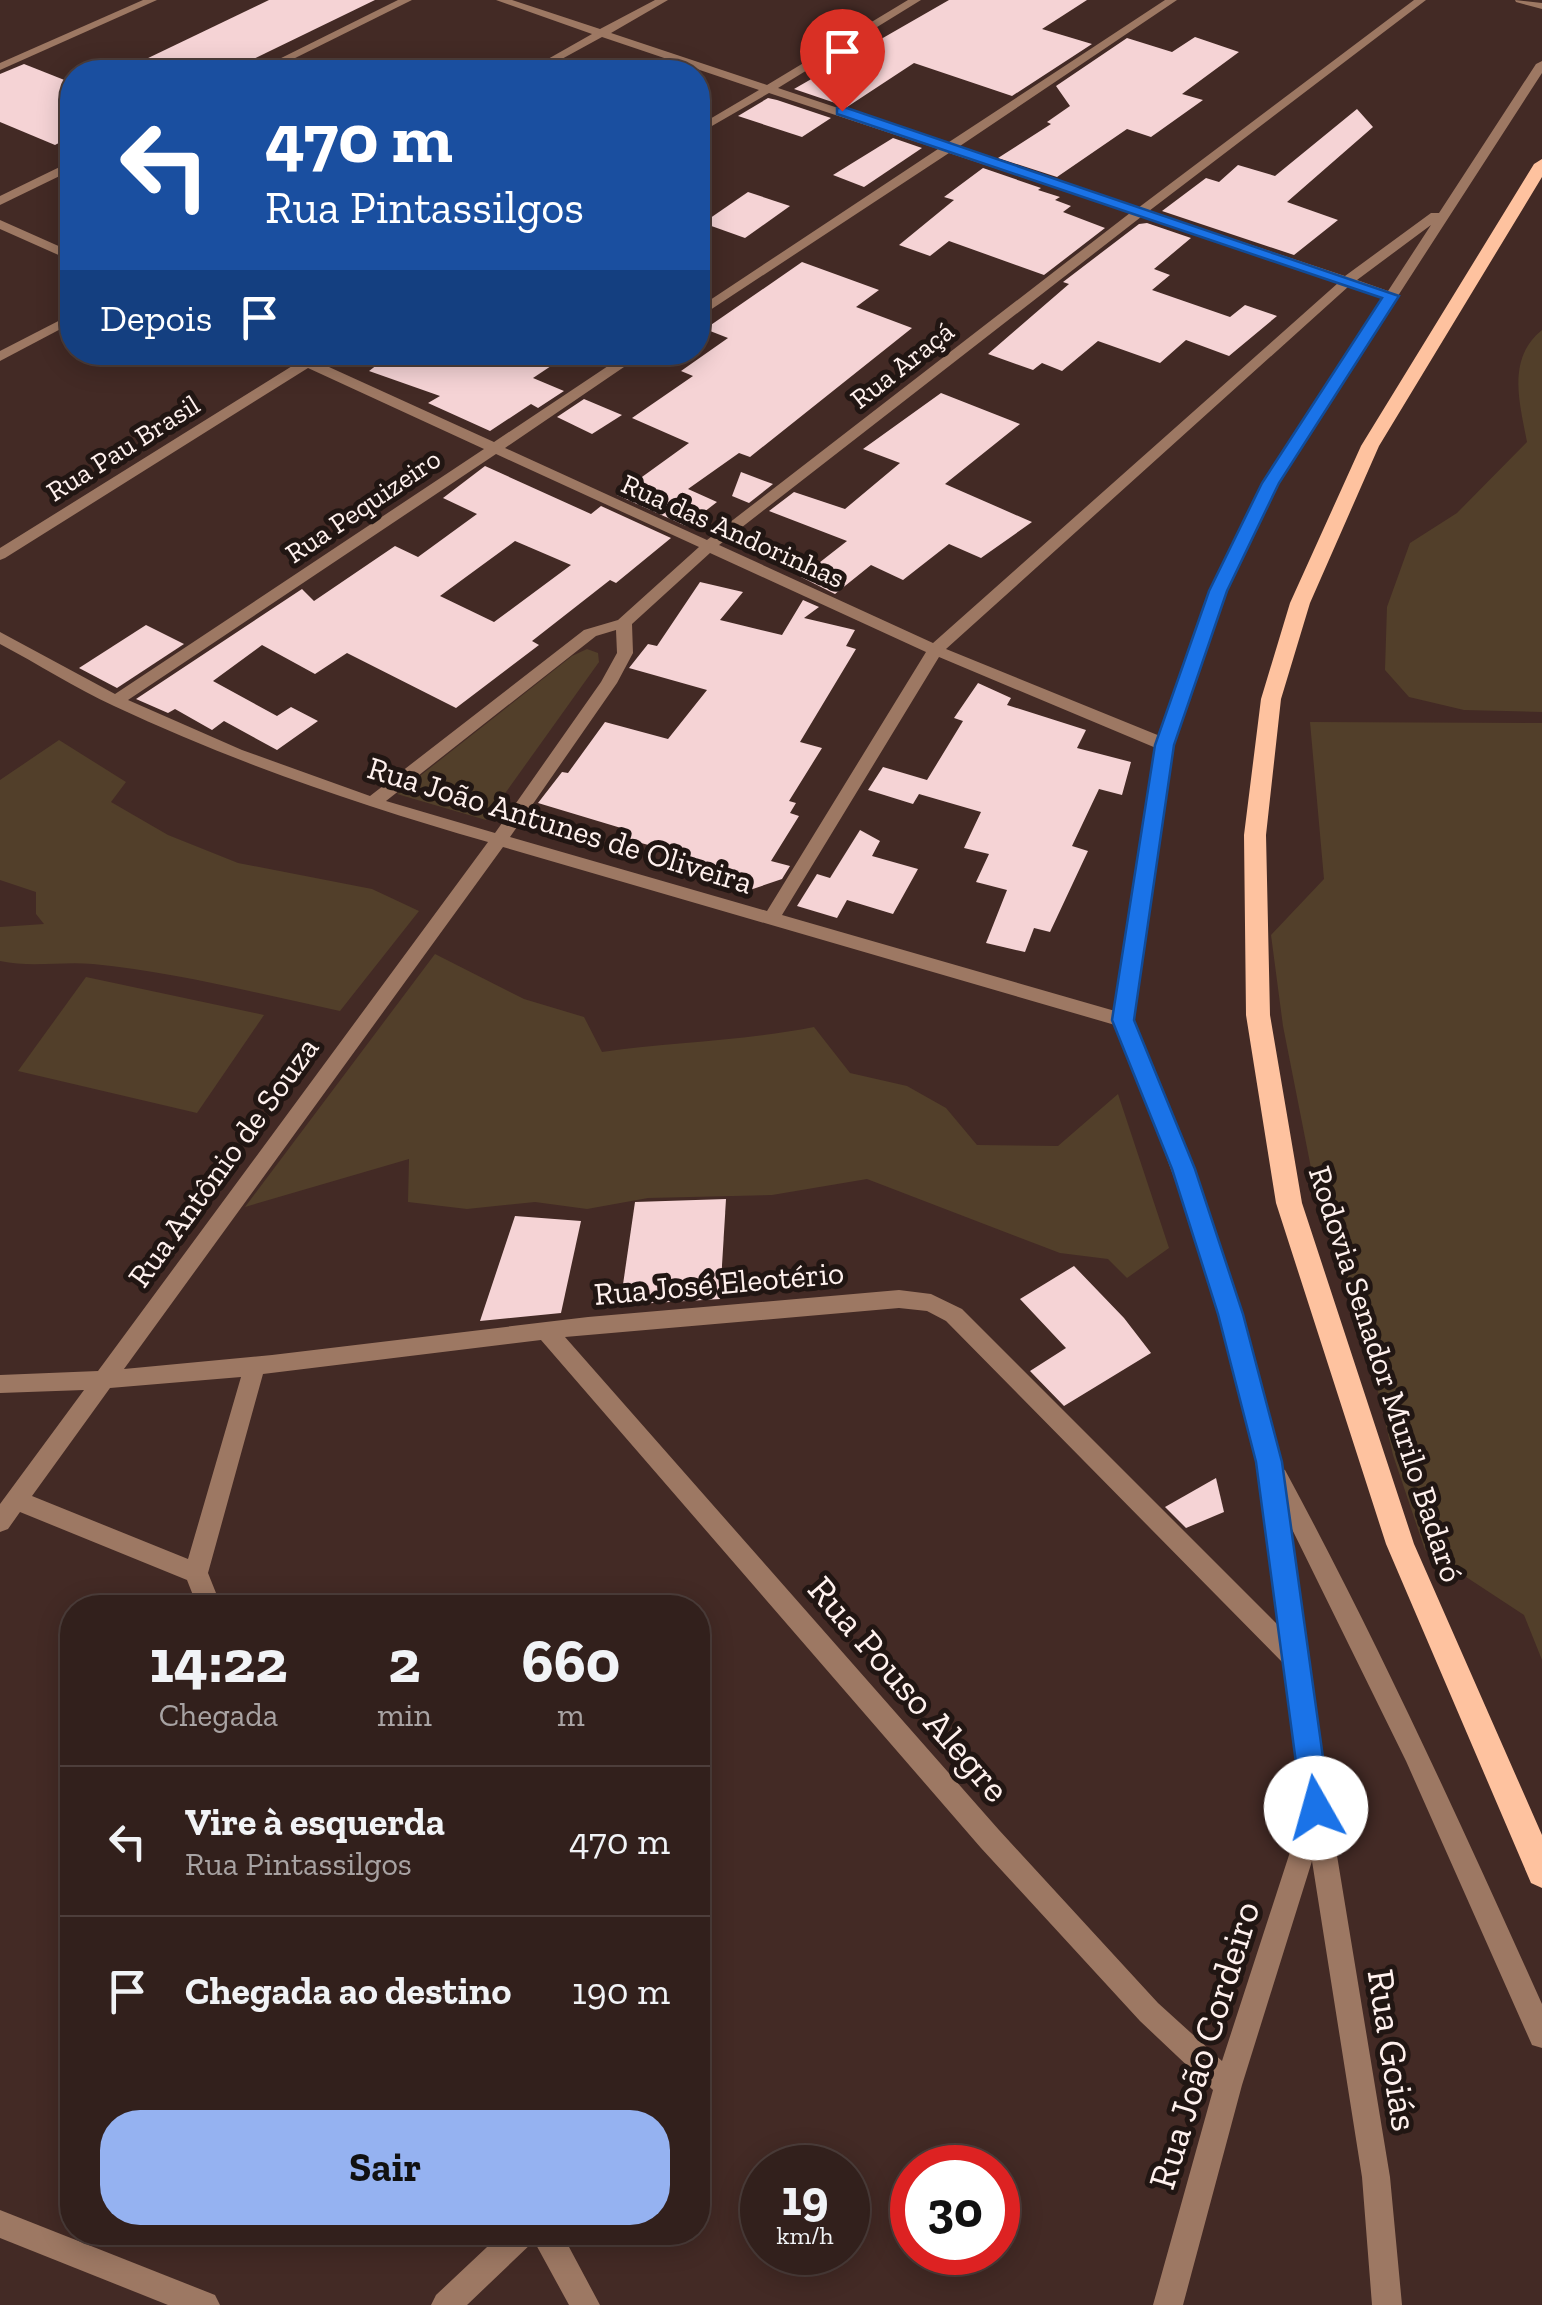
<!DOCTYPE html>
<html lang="pt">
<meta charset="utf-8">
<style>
body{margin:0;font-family:"Zilla Slab",serif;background:#3a2825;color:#f1f3f6;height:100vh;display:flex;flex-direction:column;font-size:38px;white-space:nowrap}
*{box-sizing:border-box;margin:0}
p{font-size:32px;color:#a8a3a3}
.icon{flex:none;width:55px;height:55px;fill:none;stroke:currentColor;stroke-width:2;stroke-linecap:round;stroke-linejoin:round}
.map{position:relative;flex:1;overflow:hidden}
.drawer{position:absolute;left:60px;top:1595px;width:650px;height:650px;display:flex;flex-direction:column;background:#32201c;border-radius:40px;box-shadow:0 5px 25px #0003,0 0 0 2px #4d3e3b}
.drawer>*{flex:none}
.hud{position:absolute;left:60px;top:60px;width:650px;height:305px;border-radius:40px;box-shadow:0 5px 25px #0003,0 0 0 2px #4d3e3b;background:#1a4fa0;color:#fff;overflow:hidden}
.speed{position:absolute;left:740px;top:2145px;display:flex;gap:20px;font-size:50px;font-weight:700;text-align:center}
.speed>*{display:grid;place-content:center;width:130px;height:130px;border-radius:50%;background:#32201c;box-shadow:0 5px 25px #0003,0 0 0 2px #4d3e3b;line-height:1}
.speed small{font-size:25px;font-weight:400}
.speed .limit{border:15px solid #d22;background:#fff;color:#111}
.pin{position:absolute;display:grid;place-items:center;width:85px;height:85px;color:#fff;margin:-102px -42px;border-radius:50% 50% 50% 0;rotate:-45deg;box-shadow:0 0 10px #0007}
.pin .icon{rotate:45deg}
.me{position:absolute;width:110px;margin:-55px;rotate:353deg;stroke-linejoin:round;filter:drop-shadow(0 0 8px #0008)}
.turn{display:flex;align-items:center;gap:35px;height:210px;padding:0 40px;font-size:45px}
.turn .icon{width:130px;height:130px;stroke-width:2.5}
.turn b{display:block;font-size:70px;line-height:85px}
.then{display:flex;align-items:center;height:95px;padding:0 40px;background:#0003;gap:20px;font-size:38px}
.eta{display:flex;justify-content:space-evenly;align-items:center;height:170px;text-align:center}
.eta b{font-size:60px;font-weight:700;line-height:70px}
.action{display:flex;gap:20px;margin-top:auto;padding:20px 40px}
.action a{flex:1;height:115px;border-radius:40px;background:#95b2f1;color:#111;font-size:40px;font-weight:700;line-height:115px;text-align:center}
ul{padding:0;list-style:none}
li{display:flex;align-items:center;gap:30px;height:150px;padding:0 40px;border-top:2px solid #4d3e3b}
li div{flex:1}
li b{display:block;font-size:38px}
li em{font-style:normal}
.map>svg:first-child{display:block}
.green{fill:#523f2a}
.building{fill:#f5d3d5;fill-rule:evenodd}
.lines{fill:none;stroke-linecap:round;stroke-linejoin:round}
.street{fill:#9d7863;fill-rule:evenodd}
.primary{fill:#fec29f;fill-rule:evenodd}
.route{fill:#1a73e8;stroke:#114b97;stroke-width:2.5}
.labels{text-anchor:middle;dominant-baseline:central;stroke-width:10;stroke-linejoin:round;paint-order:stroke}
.far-street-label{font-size:28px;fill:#fff1ee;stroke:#211613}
.street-label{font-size:32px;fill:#fff1ee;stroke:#211613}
.near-street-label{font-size:38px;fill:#fff1ee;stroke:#211613}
</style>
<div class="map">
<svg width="1542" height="2305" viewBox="0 0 1542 2305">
<rect width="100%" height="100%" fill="#432a25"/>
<g class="green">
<path d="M1542 330V712L1464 710 1409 697 1385 670 1387 607 1410 543 1457 513 1527 442C1520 404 1506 359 1542 330Z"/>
<polygon points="587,649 598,653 599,662 486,820 397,794 572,656"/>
<polygon points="1310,722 1542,723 1542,1660 1524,1615 1425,1550 1393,1455 1362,1324 1313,1178 1283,1026 1271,935 1324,879"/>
<path d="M59 740 126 782 111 802 168 835 238 863 372 889 419 911 340 1011C259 994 176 972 93 964 62 961 32 968 0 961V927L44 924 36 914V892L0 880V780Z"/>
<path d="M435 954 524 999 584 1017 602 1052C672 1042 744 1041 814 1027L850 1073 907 1086 946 1108 977 1145 1058 1146 1118 1094 1169 1248 1127 1278 1108 1259 1060 1253 867 1179 772 1195 648 1198 587 1209 535 1202 467 1209 408 1202 409 1159 245 1207Z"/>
<polygon points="86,977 264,1015 197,1113 18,1071"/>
</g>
<g class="building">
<polygon points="269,0 375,0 227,72 119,72"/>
<polygon points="949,0 1087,0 1042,29 1092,44 1012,96 914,63 847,107 794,89"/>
<polygon points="1195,37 1239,52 1182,94 1203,100 1151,137 1127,129 1057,177 998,158 1051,124 1047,122 1070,106 1056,86 1127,38 1172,52"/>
<polygon points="24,64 72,83 72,136 55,145 0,122 0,74"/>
<polygon points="768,98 777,100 831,118 802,137 738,116"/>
<polygon points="1357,109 1373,127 1287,202 1338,220 1294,255 1162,211 1206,178 1219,182 1238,165 1275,176"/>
<polygon points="893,138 922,148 864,187 833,175"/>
<polygon points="983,168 1041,188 1038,190 1060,197 1055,200 1071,206 1063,212 1105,228 1044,275 949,241 930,256 899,245 954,200 944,197"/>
<polygon points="748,192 790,206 745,238 703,223"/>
<polygon points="1147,223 1191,238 1154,269 1170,275 1152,290 1230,317 1245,305 1277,316 1229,356 1186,340 1160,363 1098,341 1062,371 1042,363 1033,370 988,354 1069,284 1063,282 1139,224"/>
<polygon points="802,262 879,290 856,307 912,328 750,457 739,453 688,489 717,502 686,526 617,495 689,443 632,418 693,376 681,371 728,338 705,329"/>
<polygon points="394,352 572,352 533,378 564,391 538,408 531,404 490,431 428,403 440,396 369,371"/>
<polygon points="941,393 1020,424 945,484 1032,522 981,558 949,544 903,580 871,565 835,594 801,577 847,541 769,511 794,492 845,509 900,463 863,449"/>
<polygon points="584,399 622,415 592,434 557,417"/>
<path d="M485 466 591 514 601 506 671 538 616 583 610 580 532 641 539 645 456 708 347 653 315 674 262 645 213 681 277 716 291 707 318 721 277 750 224 721 212 730 175 709 168 713 136 699 302 589 314 601 395 546 418 557 477 514 443 498ZM515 541 571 565 494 622 440 596Z"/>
<polygon points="741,472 773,484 749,503 732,496"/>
<polygon points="700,582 743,592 720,620 782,635 803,600 819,607 804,618 855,630 846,646 856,649 800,742 822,748 789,801 796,803 790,813 799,816 771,861 790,866 782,879 738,894 661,864 671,851 626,839 631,831 538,803 562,772 568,773 605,722 668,739 707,690 629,668 648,644 657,646"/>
<polygon points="146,625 184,644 117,688 79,668"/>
<polygon points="978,683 1011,698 1007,705 1086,730 1077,748 1131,762 1122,795 1099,789 1072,846 1088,851 1050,932 1034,928 1025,952 986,943 1007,890 976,882 989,854 964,848 981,812 919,794 913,804 868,790 883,767 927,780 963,721 954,718"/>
<polygon points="860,830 880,841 872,856 918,869 893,914 847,900 837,918 797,906 817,874 830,878"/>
<polygon points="726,1199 720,1299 620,1305 635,1202"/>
<polygon points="515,1216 581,1221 561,1313 480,1321"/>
<polygon points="1074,1266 1124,1318 1151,1353 1064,1406 1030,1371 1066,1348 1020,1299"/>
<polygon points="1216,1478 1224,1512 1186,1528 1165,1507"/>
</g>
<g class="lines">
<g class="street">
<polygon points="143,0 157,0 0,70 0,63"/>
<polygon points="398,0 412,0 267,72 253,72"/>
<path d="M496 0H512L600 29 655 0H668L611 33 767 85 908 0H921L778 88 946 144 1165 0H1177L957 148 1138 208 1414 0H1426L1149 211 1345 276 1431 213H1439L1536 64 1542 61V73L1277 483 1226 591 1173 745 1132 1020 1193 1169 1241 1314 1281 1469 1285 1470C1379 1644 1461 1824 1542 2004V2048L1532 2045 1406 1761 1288 1521 1329 1807 1390 2177 1402 2305H1372L1362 2177 1312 1861 1242 2085 1183 2305H1153L1213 2090 1140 2021 981 1848 541 1340 263 1374 208 1573 222 1608H198L187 1580 20 1512 8 1529 0 1532V1504L84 1390 0 1393V1375L98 1371 488 842C360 805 235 763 114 706 75 688 38 664 0 644V632L115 694 484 449 308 368 5 558 0 560V548L297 363 278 352H297L307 357 314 352H331L318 362 494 442 629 352H646L505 448 707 540 1130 213 949 153 698 318V308L938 149 769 93 698 134V126L759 90 602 37 538 72H525L592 34ZM1141 217 1338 283 933 643 719 545ZM1431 225 1388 291 1357 280ZM1349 286 1384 298 1263 483 1210 591 1160 736 946 649ZM496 454 699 547 618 620 584 630 370 796 242 750 128 700ZM710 553 926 652 767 911 510 837 617 683 633 653 632 624ZM616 630 617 653 601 682 495 833 386 801 596 636ZM939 657 1156 748 1115 1011 782 915ZM503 847 1115 1025C1172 1166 1226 1311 1257 1461 1269 1515 1272 1572 1280 1627L962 1309 931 1294 899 1290 588 1317 272 1355 124 1369ZM899 1308 927 1311 946 1321 1285 1665 1304 1809 1222 2061 1158 2003 999 1830 565 1337ZM241 1377 188 1559 32 1496 110 1388Z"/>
<polygon points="1515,0 1542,3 1542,9 1516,2"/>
<polygon points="72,161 72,170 0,205 0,196"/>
<polygon points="0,220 72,252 72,261 0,229"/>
<polygon points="72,314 72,323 0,361 0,351"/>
<polygon points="0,2210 215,2295 220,2305 168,2305 0,2238"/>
<polygon points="503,2232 561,2232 600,2305 569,2305 534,2241 467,2305 431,2305 436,2295"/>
</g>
<polygon class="primary" points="1542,159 1542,177 1379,446 1310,603 1281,699 1266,835 1270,1015 1302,1203 1414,1544 1542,1835 1542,1888 1531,1883 1386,1544 1276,1203 1246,1015 1244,835 1261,699 1290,603 1361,446 1534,164"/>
</g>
<polygon class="route" points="837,108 847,108 1399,296 1279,483 1227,591 1174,745 1134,1020 1195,1169 1243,1314 1282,1462 1330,1808 1326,1817 1316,1821 1306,1817 1302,1808 1256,1462 1218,1314 1172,1169 1112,1020 1155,745 1209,591 1262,483 1382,298 837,114"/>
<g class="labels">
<g class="far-street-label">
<text transform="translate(902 365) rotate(-38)">Rua Araçá</text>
<text transform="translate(123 448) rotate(-32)">Rua Pau Brasil</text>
<text transform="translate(363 506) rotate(-34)">Rua Pequizeiro</text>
<text transform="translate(733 531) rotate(24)">Rua das Andorinhas</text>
</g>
<g class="street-label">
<text transform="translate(560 825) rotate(17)">Rua João Antunes de Oliveira</text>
<text transform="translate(223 1162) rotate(-54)">Rua Antônio de Souza</text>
<text transform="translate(719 1283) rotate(-5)">Rua José Eleotério</text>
<text transform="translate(1386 1374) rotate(72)">Rodovia Senador Murilo Badaró</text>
</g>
<g class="near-street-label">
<text transform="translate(909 1689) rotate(49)">Rua Pouso Alegre</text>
<text transform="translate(1204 2045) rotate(-73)">Rua João Cordeiro</text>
<text transform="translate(1393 2050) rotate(81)">Rua Goiás</text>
</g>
</g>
</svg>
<div class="speed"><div>19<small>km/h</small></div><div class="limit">30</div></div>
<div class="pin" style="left:842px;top:111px;background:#d93025"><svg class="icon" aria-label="arrive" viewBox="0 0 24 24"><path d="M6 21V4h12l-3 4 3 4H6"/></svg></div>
<svg class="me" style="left:1316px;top:1808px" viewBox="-20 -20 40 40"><circle r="19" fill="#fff"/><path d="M0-13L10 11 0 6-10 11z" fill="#1a73e8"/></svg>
<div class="hud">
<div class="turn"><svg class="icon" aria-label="left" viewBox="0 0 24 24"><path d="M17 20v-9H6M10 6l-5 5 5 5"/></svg><div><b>470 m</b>Rua Pintassilgos</div></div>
<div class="then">Depois<svg class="icon" aria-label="arrive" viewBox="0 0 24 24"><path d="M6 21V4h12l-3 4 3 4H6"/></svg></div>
</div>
<section class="drawer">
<div class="eta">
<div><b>14:22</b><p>Chegada</p></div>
<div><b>2</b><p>min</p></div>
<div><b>660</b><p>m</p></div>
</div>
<ul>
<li><svg class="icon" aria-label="left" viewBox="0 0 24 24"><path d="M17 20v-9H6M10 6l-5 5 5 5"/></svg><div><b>Vire à esquerda</b><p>Rua Pintassilgos</p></div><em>470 m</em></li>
<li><svg class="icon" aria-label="arrive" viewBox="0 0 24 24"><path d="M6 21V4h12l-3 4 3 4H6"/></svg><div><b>Chegada ao destino</b></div><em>190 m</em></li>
</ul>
<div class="action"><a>Sair</a></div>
</section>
</div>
